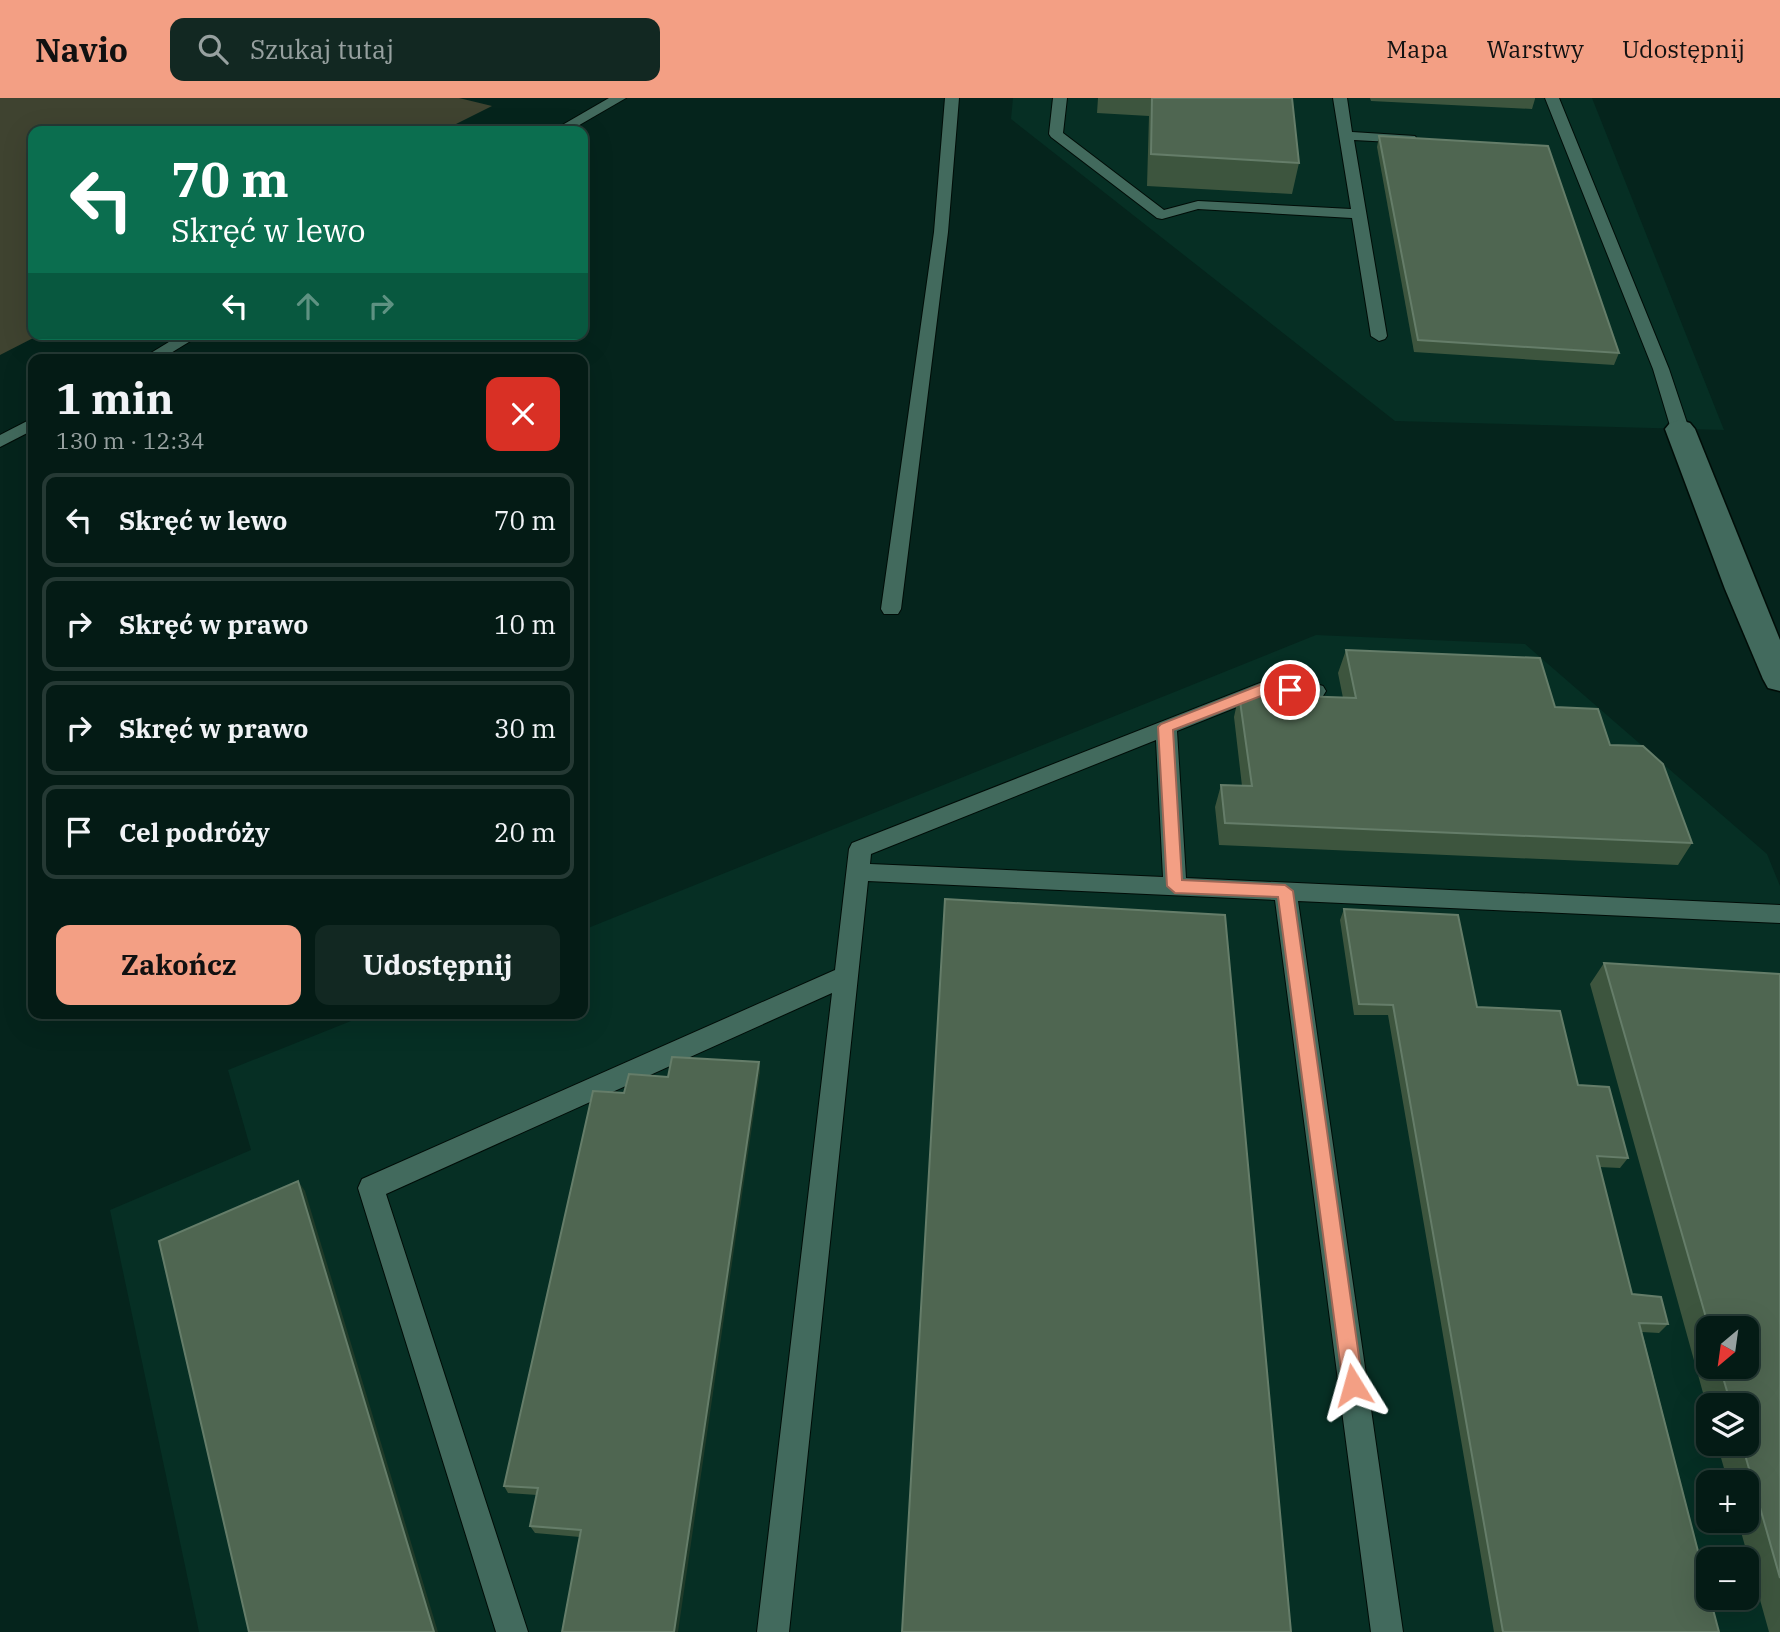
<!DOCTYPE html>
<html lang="pl">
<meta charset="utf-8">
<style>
body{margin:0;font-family:"IBM Plex Serif",serif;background:#122822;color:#f1f3f6;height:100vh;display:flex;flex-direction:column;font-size:26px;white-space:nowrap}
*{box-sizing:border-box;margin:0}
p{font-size:23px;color:#97a1a0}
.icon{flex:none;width:38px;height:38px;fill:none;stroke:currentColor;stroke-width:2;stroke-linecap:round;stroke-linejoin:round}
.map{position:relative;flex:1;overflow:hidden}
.details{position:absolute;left:28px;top:256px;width:560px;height:665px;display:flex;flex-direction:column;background:#041b15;border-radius:14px;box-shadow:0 7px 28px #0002,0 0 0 2px #253934}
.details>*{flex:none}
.hud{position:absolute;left:28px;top:28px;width:560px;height:214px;border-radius:14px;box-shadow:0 7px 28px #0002,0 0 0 2px #253934;background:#0b6e4f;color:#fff;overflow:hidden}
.needle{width:46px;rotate:209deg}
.fabs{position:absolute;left:1696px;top:1218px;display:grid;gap:14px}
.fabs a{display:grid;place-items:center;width:63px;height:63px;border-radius:14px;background:#041b15;box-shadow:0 7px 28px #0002,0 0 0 2px #253934;font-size:35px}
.pin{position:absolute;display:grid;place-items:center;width:60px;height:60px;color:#fff;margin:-30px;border:4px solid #fff;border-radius:50%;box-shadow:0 2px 7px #0007}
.me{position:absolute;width:77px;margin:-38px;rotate:352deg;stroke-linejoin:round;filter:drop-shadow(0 0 5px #0008)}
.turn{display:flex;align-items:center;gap:24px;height:147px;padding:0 28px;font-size:32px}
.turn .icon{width:91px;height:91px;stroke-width:2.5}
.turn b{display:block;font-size:49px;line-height:60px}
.lanes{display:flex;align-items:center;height:66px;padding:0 28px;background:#0003;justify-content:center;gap:35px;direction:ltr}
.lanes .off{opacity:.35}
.round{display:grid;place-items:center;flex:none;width:74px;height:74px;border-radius:14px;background:#122822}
.headline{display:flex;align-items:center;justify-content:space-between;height:119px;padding:0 28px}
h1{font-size:42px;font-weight:800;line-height:52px}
.button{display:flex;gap:14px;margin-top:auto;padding:14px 28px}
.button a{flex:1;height:80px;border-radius:14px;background:#f39f84;color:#111;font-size:28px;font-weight:800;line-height:80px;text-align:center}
.button a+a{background:#122822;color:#f1f3f6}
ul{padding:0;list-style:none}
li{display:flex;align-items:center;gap:21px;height:94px;margin:0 14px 10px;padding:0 14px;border:4px solid #253934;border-radius:14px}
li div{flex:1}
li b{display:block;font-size:26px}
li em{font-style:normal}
header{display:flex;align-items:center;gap:42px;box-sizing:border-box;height:98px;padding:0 35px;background:#f39f84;color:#111}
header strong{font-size:33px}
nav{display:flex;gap:38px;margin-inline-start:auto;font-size:24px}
.search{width:490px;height:63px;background:#122822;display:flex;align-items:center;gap:18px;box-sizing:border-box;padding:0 24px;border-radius:14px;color:#97a1a0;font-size:26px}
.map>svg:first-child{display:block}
.built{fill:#062f24;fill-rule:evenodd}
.green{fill:#3f4330}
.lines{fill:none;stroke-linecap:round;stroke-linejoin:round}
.lane-casing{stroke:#000c07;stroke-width:2}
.street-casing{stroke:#000c07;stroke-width:3}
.lane{fill:#426a5d;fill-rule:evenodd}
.street{fill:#426a5d;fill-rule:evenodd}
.wall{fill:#3d553e;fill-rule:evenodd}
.shaded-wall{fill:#1f3a29}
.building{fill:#4f6651;stroke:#657d69;stroke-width:2}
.route{fill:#f39f84;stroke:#9e6756;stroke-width:2}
</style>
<header>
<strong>Navio</strong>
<div class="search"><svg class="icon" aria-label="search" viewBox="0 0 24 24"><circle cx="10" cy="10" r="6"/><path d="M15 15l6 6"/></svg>Szukaj tutaj</div>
<nav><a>Mapa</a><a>Warstwy</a><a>Udostępnij</a></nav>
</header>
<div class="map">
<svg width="1780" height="1534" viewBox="0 0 1780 1534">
<rect width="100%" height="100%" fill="#05241c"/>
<g class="built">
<polygon points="1013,0 1592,0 1724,332 1395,323 1011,21"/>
<path d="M1316 537 1525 546 1767 756 1780 788V1534H199L110 1112 251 1052 228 972 371 915H583V832ZM1708 1230H1746V1269H1708ZM1708 1307H1746V1346H1708ZM1708 1384H1746V1423H1708ZM1708 1461H1746V1500H1708Z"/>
</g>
<polygon class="green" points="0,0 459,0 492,8 442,33 33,33 33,236 41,236 0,257"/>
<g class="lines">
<g class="lane-casing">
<g id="lane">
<polygon points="609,0 626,0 569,33 552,33"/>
<polygon points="945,0 959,0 948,134 901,511 898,516 884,516 881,511 934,134"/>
<polygon points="1053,0 1067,0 1063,35 1164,112 1198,103 1351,111 1333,0 1347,0 1352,34 1415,38 1417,41 1410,45 1354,42 1387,238 1385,241 1379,243 1371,238 1352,120 1198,111 1162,121 1157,120 1051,39 1049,36"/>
<polygon points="1545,0 1559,0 1669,271 1689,331 1686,335 1680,336 1671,331 1653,271"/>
<polygon points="182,236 202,236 161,261 141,261"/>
<polygon points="33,320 33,332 0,349 0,337"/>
<path d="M1265 583 1316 586 1323 588 1326 593 1323 598 1316 600 1267 597 1177 633 1186 780 1780 807V825L1298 803 1403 1534H1371L1275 802 868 783 789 1534H757L832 895 386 1096 528 1534H496L358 1090 362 1081 835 872 849 751 852 745ZM1156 642 1163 779 870 766 871 756Z"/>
</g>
</g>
<g class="street-casing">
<polygon id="street" points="1680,322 1690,325 1695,331 1780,542 1780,593 1768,590 1763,581 1725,491 1665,331 1670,325"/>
</g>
<use href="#lane" class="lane"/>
<use href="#street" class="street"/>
</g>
<g class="wall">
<polygon points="1098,0 1292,0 1299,65 1292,96 1147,88 1149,18 1097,15"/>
<polygon points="1370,0 1535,0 1535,1 1532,11 1371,3"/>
<polygon points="1379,38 1619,255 1614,267 1414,254 1377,49"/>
<polygon points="1346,552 1555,609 1610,647 1692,745 1678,767 1219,747 1215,709 1221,687 1242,688 1234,619 1239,596 1343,600 1338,575"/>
<polygon points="1344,811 1477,909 1578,987 1628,1060 1620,1070 1599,1069 1632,1196 1668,1226 1659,1235 1642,1234 1719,1534 1494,1534 1388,917 1354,917 1340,822"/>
<path d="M1604 865 1780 876V1534H1769L1738 1423H1746V1384H1728L1717 1346H1746V1307H1708V1313L1590 886ZM1708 1230H1746V1269H1708Z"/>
<polygon points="759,964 760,974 580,1439 535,1435 530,1428 537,1397 508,1395 504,1388 624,995 668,979"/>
</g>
<g class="shaded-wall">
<polygon points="759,964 760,974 678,1534 674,1534"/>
<polygon points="298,1083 305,1093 438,1534 434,1534"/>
</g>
<g class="building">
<polygon points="1152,0 1292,0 1299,65 1151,56"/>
<polygon points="1379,38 1548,48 1619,255 1418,242"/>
<polygon points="1346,552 1540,560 1555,609 1598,611 1610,647 1643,648 1663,666 1692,745 1225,725 1221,687 1252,688 1239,596 1356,600"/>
<polygon points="945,801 1225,817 1291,1534 902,1534"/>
<polygon points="1344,811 1458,817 1477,909 1560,913 1578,987 1609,989 1628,1060 1597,1058 1632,1196 1661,1199 1668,1226 1639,1225 1708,1492 1708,1500 1710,1500 1719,1534 1503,1534 1393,907 1359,906"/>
<polygon points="1604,865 1780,876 1780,1480 1742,1346 1746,1346 1746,1307 1731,1307 1720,1269 1746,1269 1746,1230 1709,1230"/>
<polygon points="672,959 759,964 674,1534 562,1534 581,1432 530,1428 538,1390 504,1388 593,993 624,995 629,976 668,979"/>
<polygon points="298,1083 434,1534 249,1534 159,1143"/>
</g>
<polygon class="route" points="1265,585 1290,587 1298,592 1290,597 1266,596 1173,632 1182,782 1285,787 1293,793 1363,1287 1360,1294 1353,1297 1346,1294 1343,1287 1278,799 1175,795 1167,788 1158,629 1161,626"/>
</svg>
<div class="fabs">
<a><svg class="needle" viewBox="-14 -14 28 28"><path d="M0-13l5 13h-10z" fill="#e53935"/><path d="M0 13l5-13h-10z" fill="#97a1a0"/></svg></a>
<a><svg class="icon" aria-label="layers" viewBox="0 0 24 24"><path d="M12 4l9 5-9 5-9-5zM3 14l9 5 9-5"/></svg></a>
<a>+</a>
<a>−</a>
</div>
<div class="pin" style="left:1290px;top:592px;background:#d93025"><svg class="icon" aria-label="arrive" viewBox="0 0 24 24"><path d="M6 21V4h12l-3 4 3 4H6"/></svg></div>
<svg class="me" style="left:1353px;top:1287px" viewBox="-20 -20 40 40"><path d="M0-17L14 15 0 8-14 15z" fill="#f39f84" stroke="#fff" stroke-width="4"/></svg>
<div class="hud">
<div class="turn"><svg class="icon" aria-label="left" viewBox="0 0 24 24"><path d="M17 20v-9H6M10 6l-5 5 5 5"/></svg><div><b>70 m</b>Skręć w lewo</div></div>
<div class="lanes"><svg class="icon" aria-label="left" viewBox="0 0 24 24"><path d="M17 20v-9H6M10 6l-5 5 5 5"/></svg><svg class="icon off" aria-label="ahead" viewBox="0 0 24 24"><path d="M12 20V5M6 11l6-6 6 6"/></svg><svg class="icon off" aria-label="right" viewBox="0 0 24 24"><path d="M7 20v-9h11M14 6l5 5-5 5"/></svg></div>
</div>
<section class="details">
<div class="headline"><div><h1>1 min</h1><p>130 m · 12:34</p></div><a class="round" style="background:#d93025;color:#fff"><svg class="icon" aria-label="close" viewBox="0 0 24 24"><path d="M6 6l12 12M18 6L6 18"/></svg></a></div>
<ul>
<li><svg class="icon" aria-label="left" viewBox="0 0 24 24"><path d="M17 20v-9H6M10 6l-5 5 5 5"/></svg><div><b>Skręć w lewo</b></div><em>70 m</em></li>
<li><svg class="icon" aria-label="right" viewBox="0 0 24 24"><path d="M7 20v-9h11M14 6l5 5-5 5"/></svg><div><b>Skręć w prawo</b></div><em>10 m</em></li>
<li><svg class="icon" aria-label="right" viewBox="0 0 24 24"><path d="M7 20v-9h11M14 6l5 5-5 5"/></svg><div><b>Skręć w prawo</b></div><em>30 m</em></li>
<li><svg class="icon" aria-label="arrive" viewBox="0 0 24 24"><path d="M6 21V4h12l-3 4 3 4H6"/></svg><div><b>Cel podróży</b></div><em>20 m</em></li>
</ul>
<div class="button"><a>Zakończ</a><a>Udostępnij</a></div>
</section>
</div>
